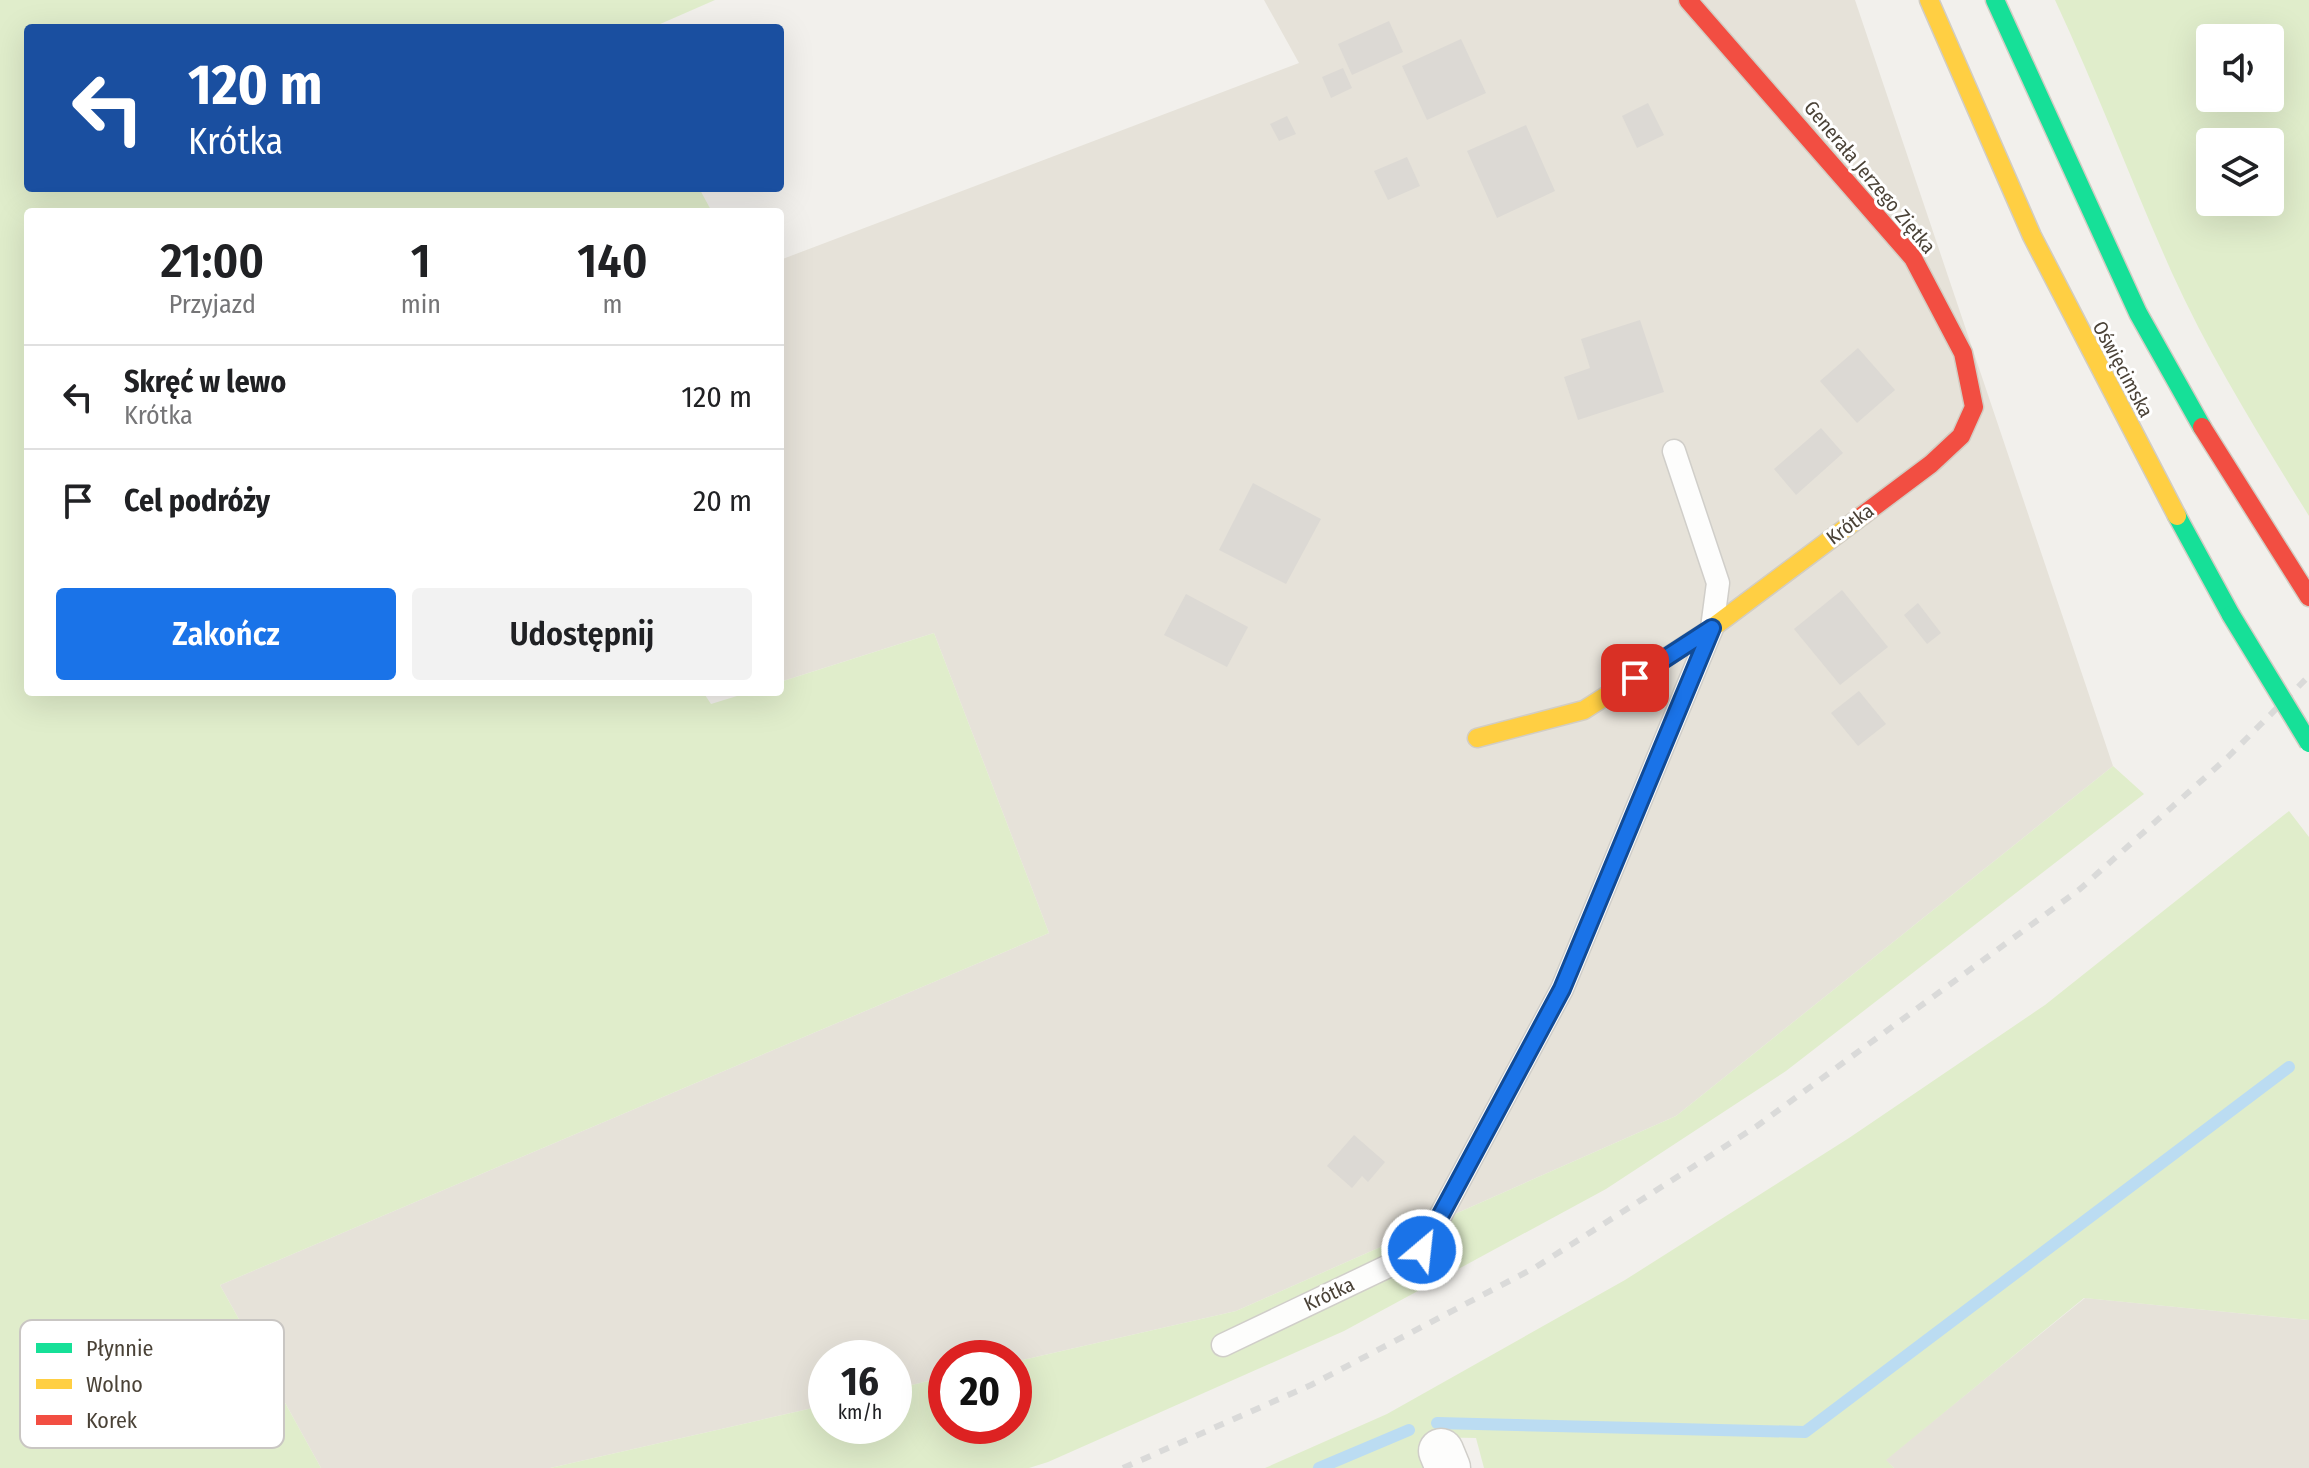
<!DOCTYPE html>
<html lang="pl">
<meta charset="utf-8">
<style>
body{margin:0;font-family:"Fira Sans Condensed",sans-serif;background:#f2f2f2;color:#202124;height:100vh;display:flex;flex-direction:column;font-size:30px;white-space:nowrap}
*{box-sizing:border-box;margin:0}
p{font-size:26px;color:#757577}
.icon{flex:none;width:44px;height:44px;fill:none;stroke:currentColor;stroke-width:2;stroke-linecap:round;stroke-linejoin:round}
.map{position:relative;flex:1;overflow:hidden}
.drawer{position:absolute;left:24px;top:208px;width:760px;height:488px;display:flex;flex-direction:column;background:#fff;border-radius:8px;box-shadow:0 8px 32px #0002}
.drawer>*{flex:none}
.banner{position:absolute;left:24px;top:24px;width:760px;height:168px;border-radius:8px;box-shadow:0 8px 32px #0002;background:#1a4fa0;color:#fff;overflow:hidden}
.buttons{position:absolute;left:2196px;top:24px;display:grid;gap:16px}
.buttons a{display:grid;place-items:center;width:88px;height:88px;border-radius:8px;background:#fff;box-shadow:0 8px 32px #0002;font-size:40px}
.speed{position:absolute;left:808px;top:1340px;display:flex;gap:16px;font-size:40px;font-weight:700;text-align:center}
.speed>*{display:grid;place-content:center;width:104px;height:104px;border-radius:50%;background:#fff;box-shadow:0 8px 32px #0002;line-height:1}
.speed small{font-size:20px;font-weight:400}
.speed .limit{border:12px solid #d22;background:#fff;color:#111}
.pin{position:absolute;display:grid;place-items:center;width:68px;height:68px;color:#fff;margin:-34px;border-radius:16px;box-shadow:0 4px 12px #0006}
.me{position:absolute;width:88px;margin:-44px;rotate:28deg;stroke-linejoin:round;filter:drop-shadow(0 0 6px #0008)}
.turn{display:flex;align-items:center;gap:28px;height:168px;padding:0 32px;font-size:36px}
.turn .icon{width:104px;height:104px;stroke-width:2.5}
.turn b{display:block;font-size:56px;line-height:68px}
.eta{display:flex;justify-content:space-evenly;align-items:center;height:136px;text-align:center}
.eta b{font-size:48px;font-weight:600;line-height:56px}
.button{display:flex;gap:16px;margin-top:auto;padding:16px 32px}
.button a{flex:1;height:92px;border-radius:8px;background:#1a73e8;color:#fff;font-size:32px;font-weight:600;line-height:92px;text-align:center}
.button a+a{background:#f2f2f2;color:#202124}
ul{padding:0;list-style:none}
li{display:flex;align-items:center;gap:24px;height:104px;padding:0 32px;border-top:2px solid #e0e0e0}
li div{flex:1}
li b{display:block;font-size:30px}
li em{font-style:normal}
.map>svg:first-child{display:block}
.residential{fill:#e6e2d9}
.green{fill:#e0edcb;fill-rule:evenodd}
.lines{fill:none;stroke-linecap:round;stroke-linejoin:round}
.stream{stroke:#bbdcf2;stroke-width:12}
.building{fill:#dcd9d4}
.lane-casing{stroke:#d0cec9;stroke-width:25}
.street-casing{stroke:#d0cec9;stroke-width:47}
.fast-casing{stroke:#d2cdc3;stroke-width:21}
.slow-casing{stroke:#d2cdc3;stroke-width:21}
.jam-casing{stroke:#d2cdc3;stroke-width:21}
.lane{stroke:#fdfdfc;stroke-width:22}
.street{stroke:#fdfdfc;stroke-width:44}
.fast{stroke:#16e098;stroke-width:18}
.slow{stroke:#ffcf43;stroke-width:18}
.jam{stroke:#f24e42;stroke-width:18}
.rail{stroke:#dadad9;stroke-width:6;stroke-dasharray:10 10;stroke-linecap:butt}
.fast-bridge-casing{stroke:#d2cdc3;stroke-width:21;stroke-linecap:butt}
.fast-bridge{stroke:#16e098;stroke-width:18}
.route-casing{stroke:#114b97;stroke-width:20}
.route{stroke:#1a73e8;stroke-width:14}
.labels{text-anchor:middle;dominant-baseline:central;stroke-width:6;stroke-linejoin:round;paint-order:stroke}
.street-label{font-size:20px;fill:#4a4237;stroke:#fff}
.key{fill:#fff;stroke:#c9c6c3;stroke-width:2}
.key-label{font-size:22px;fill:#4a4237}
</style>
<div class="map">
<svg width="2309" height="1468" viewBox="0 0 2309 1468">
<rect width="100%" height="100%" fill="#f2f0ec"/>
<g class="residential">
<polygon points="1264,0 1855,0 2113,766 1676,1116 1236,1311 1014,1362 1014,1358 946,1358 946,1377 894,1389 894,1358 826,1358 826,1405 550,1468 321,1468 220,1285 1049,933 934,633 780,682 780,260 1299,63"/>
<polygon points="2085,1298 2309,1320 2309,1468 1894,1468 1885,1460"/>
</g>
<g class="green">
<polygon points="0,0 715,0 651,28 28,28 28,188 699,188 712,212 28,212 28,692 703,692 711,704 750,692 780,692 780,682 934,633 1049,933 220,1285 321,1468 0,1468"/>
<path d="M2055 0H2309V516C2261 438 2210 357 2172 273 2132 183 2097 90 2055 0ZM2210 38H2270V98H2210ZM2270 142V202H2210V142Z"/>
<polygon points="2113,766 2144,794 1786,1071 1606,1189 1344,1331 1048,1462 1029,1468 550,1468 826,1405 826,1426 894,1426 894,1389 946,1377 946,1426 1014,1426 1014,1362 1236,1311 1676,1116"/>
<polygon points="2289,811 2309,837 2309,1320 2084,1298 1886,1460 1894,1468 1484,1468 1476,1438 1425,1437 1429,1468 1265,1468 1387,1414 1625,1280 1849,1138 2045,1005"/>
</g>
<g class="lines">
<g class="stream">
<polyline points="1437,1423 1805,1432 2289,1067"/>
<polyline points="1319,1468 1409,1430"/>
</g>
</g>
<g class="building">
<polygon points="1389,21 1403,52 1352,75 1338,44"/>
<polygon points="1461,39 1486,93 1427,120 1402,66"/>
<polygon points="1343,68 1352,88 1331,98 1322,77"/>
<polygon points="1648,103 1664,135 1637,148 1622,116"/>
<polygon points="1287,116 1296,134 1279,141 1270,124"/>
<polygon points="1526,125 1555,191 1497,218 1467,151"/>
<polygon points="1407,157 1420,186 1388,200 1374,171"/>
<polygon points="1640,320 1664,392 1578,420 1564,377 1590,368 1581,339"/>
<polygon points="1858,348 1895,390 1857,423 1820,381"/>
<polygon points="1821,428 1843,453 1796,495 1774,469"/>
<polygon points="1253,483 1321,519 1286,584 1219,550"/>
<polygon points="1842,590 1888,647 1840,685 1794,629"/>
<polygon points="1186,594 1248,627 1227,667 1164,635"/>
<polygon points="1918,603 1941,633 1927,644 1904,615"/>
<polygon points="1859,691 1886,724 1858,746 1831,713"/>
<polygon points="1354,1135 1385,1162 1368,1182 1362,1176 1352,1188 1327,1166"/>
</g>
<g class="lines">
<g class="lane-casing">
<polyline id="lane" points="1223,1345 1422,1250 1562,989 1712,628 1718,583 1674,451"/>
</g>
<g class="street-casing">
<polyline id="street" points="1441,1451 1448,1468"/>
</g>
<g class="fast-casing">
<g id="fast">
<polyline points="1995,0 2138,313 2202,427"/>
<polyline points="2177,516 2231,615"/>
</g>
</g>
<g class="slow-casing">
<g id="slow">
<polyline points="1929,0 2032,236 2177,516"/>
<polyline points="1477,738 1584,710 1712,628 1863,515"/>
</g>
</g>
<g class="jam-casing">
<g id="jam">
<polyline points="1688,0 1913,258 1963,353 1974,407 1961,436 1931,464 1863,515"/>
<polyline points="2202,427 2309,597"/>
</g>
</g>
<use href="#lane" class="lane"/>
<use href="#street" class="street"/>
<use href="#fast" class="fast"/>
<use href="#slow" class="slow"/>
<use href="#jam" class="jam"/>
<polyline class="rail" points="1123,1468 1311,1385 1536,1267 1757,1126 2080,889 2228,757 2309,676"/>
<g class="fast-bridge-casing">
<polyline id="fast-bridge" points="2231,615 2309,743"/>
</g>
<use href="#fast-bridge" class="fast-bridge"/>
</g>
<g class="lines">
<g class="route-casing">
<polyline id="route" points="1422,1250 1562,989 1712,628 1635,678"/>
</g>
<use href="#route" class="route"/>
</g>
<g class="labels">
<g class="street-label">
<text transform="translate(1870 177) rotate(50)">Generała Jerzego Ziętka</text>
<text transform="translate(2123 369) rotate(62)">Oświęcimska</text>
<text transform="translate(1850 524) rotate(-37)">Krótka</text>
<text transform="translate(1329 1294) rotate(-25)">Krótka</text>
</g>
</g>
<rect x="20" y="1320" width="264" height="128" rx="12" class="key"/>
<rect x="36" y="1343" width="36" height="10" fill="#16e098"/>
<rect x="36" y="1379" width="36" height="10" fill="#ffcf43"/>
<rect x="36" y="1415" width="36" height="10" fill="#f24e42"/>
<g class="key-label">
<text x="86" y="1356">Płynnie</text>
<text x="86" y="1392">Wolno</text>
<text x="86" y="1428">Korek</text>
</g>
</svg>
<div class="buttons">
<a><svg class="icon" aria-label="sound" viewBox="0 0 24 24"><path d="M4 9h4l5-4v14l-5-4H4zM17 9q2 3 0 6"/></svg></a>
<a><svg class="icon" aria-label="layers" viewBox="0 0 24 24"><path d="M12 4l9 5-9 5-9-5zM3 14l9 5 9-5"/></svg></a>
</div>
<div class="speed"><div>16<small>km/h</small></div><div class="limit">20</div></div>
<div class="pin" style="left:1635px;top:678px;background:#d93025"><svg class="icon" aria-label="arrive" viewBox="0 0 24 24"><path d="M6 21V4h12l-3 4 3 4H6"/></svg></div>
<svg class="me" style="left:1422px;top:1250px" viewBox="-20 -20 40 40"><circle r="17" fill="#1a73e8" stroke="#fff" stroke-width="3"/><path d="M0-11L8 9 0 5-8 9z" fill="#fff"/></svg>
<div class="banner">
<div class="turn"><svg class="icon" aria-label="left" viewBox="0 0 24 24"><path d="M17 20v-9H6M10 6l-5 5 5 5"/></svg><div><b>120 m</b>Krótka</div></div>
</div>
<section class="drawer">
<div class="eta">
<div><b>21:00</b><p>Przyjazd</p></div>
<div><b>1</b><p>min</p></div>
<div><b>140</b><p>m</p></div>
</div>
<ul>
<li><svg class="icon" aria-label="left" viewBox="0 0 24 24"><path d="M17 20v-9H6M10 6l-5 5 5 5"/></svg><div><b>Skręć w lewo</b><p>Krótka</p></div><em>120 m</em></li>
<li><svg class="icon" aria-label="arrive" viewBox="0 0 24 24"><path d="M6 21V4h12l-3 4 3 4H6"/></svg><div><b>Cel podróży</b></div><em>20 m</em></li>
</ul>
<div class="button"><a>Zakończ</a><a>Udostępnij</a></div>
</section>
</div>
